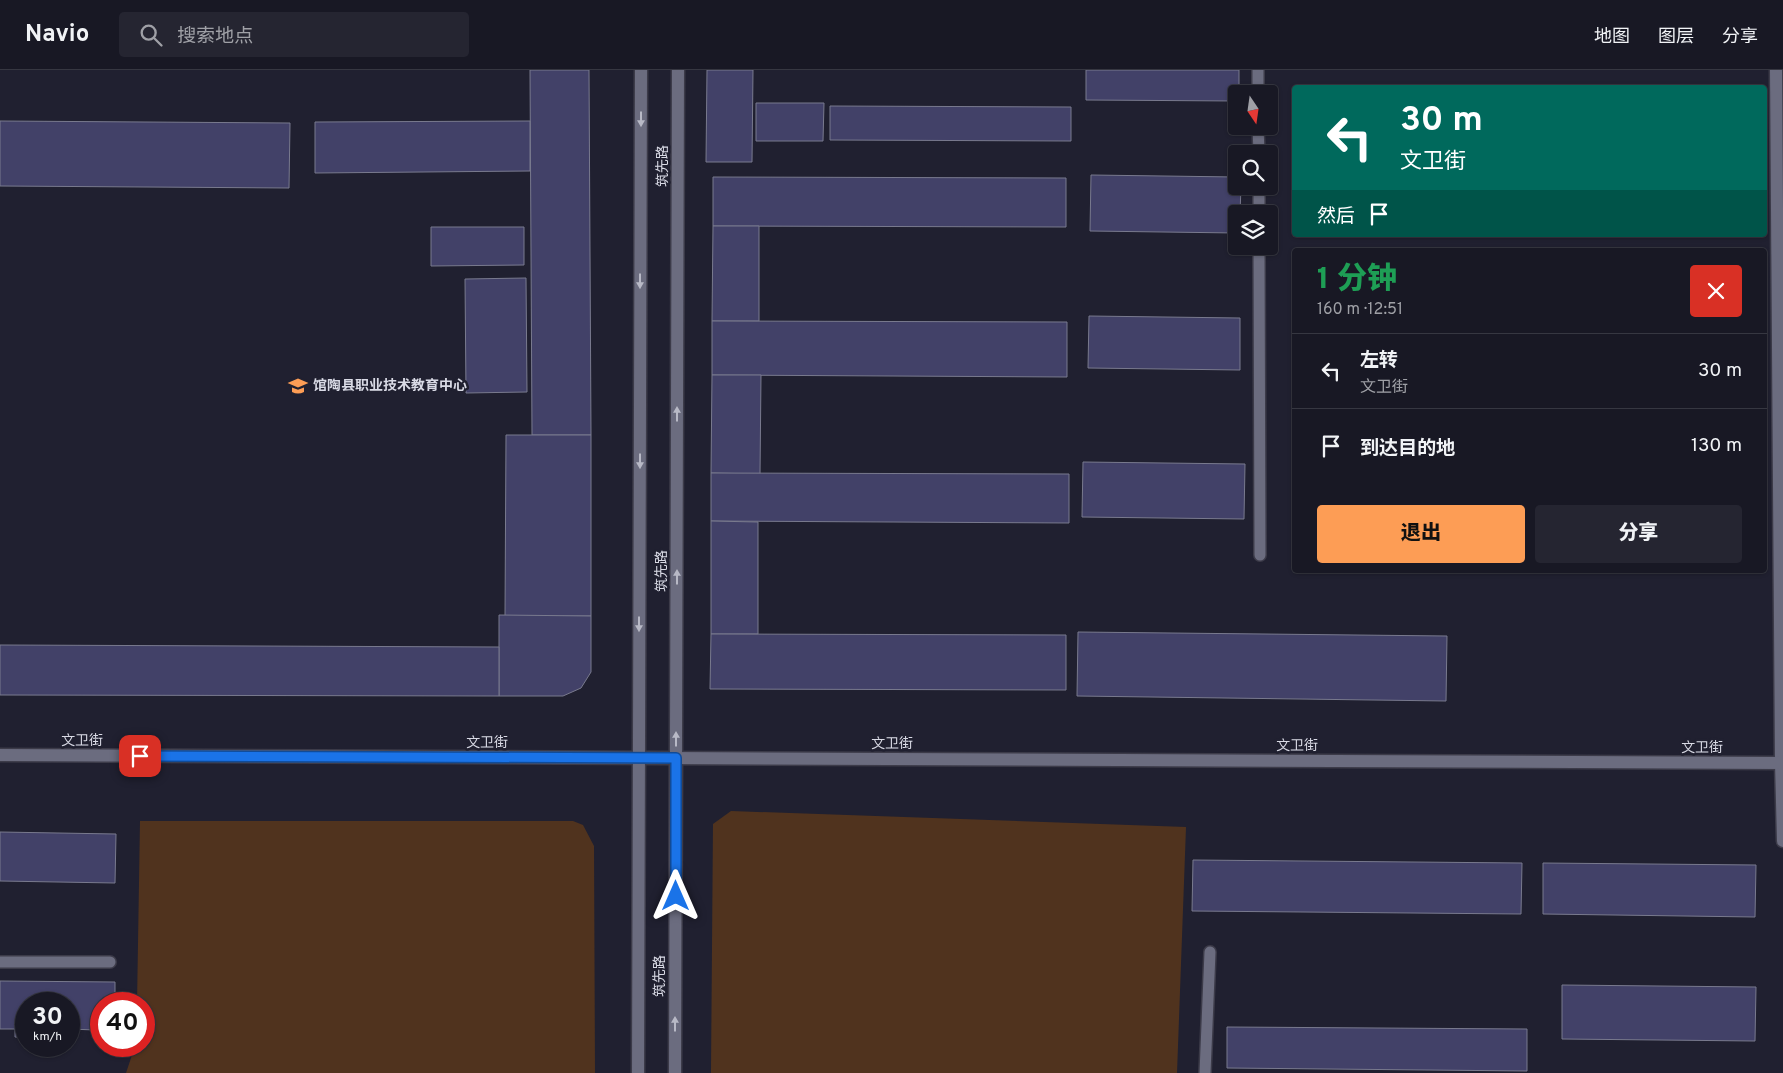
<!DOCTYPE html>
<html lang="zh">
<meta charset="utf-8">
<style>
body{margin:0;font-family:Overpass,"Noto Sans SC",sans-serif;background:#252531;color:#f1f3f6;height:100vh;display:flex;flex-direction:column;font-size:19px;white-space:nowrap}
*{box-sizing:border-box;margin:0}
p{font-size:16px;color:#9fa0a6}
.icon{flex:none;width:28px;height:28px;fill:none;stroke:currentColor;stroke-width:2;stroke-linecap:round;stroke-linejoin:round}
.map{position:relative;flex:1;overflow:hidden}
.drawer{position:absolute;left:1292px;top:178px;width:475px;height:325px;display:flex;flex-direction:column;background:#181824;border-radius:5px;box-shadow:0 1px 4px #0004,0 0 0 1px #363741}
.drawer>*{flex:none}
.guide{position:absolute;left:1292px;top:15px;width:475px;height:152px;border-radius:5px;box-shadow:0 1px 4px #0004,0 0 0 1px #363741;background:#00695c;color:#fff;overflow:hidden}
.needle{width:32px;rotate:167deg}
.fabs{position:absolute;left:1228px;top:15px;display:grid;gap:10px}
.fabs a{display:grid;place-items:center;width:50px;height:50px;border-radius:5px;background:#181824;box-shadow:0 1px 4px #0004,0 0 0 1px #363741;font-size:25px}
.speed{position:absolute;left:15px;top:922px;display:flex;gap:10px;font-size:25px;font-weight:700;text-align:center}
.speed>*{display:grid;place-content:center;width:65px;height:65px;border-radius:50%;background:#181824;box-shadow:0 1px 4px #0004,0 0 0 1px #363741;line-height:1}
.speed small{font-size:12px;font-weight:400}
.speed .limit{border:8px solid #d22;background:#fff;color:#111}
.pin{position:absolute;display:grid;place-items:center;width:42px;height:42px;color:#fff;margin:-21px;border-radius:10px;box-shadow:0 2px 8px #0006}
.me{position:absolute;width:55px;margin:-28px;rotate:0deg;stroke-linejoin:round;filter:drop-shadow(0 0 4px #0008)}
.turn{display:flex;align-items:center;gap:18px;height:105px;padding:0 25px;font-size:22px}
.turn .icon{width:65px;height:65px;stroke-width:2.5}
.turn b{display:block;font-size:35px;line-height:42px}
.then{display:flex;align-items:center;height:48px;padding:0 25px;background:#0003;gap:10px;font-size:19px}
.round{display:grid;place-items:center;flex:none;width:52px;height:52px;border-radius:5px;background:#252531}
.headline{display:flex;align-items:center;justify-content:space-between;height:85px;padding:0 25px}
h1{font-size:30px;font-weight:800;line-height:38px;color:#1e9e55}
.button{display:flex;gap:10px;margin-top:auto;padding:10px 25px}
.button a{flex:1;height:58px;border-radius:5px;background:#fd9d55;color:#111;font-size:20px;font-weight:800;line-height:58px;text-align:center}
.button a+a{background:#252531;color:#f1f3f6}
ul{padding:0;list-style:none}
li{display:flex;align-items:center;gap:15px;height:75px;padding:0 25px;border-top:1px solid #363741}
li div{flex:1}
li b{display:block;font-size:19px}
li em{font-style:normal}
header{display:flex;align-items:center;gap:30px;box-sizing:border-box;height:70px;padding:0 25px;background:#181824;border-bottom:1px solid #363741}
header strong{font-size:24px}
nav{display:flex;gap:28px;margin-inline-start:auto;font-size:18px}
.search{width:350px;height:45px;background:#252531;display:flex;align-items:center;gap:12px;box-sizing:border-box;padding:0 18px;border-radius:5px;color:#9fa0a6;font-size:19px}
.map>svg:first-child{display:block}
.green{fill:#50331e}
.building{fill:#424168;stroke:#797a8e}
.lines{fill:none;stroke-linecap:round;stroke-linejoin:round}
.service-casing{stroke:#3c3b49;stroke-width:14}
.minor-casing{stroke:#3c3b49;stroke-width:15}
.tertiary-casing{stroke:#3c3b49;stroke-width:15}
.service{stroke:#6b6c7f;stroke-width:11}
.minor{stroke:#6b6c7f;stroke-width:12}
.tertiary{stroke:#6b6c7f;stroke-width:12}
.oneway{fill:#b8b9c6}
.route-casing{stroke:#114b97;stroke-width:12}
.route{stroke:#1a73e8;stroke-width:9}
.labels{text-anchor:middle;dominant-baseline:central;stroke-width:5;stroke-linejoin:round;paint-order:stroke}
.street-label{font-size:14px;fill:#d9dae5;stroke:#202030}
.poi-label{font-size:14px;font-weight:bold;fill:#d9dae5;stroke:#202030;text-anchor:start}
</style>
<header>
<strong>Navio</strong>
<div class="search"><svg class="icon" aria-label="search" viewBox="0 0 24 24"><circle cx="10" cy="10" r="6"/><path d="M15 15l6 6"/></svg>搜索地点</div>
<nav><a>地图</a><a>图层</a><a>分享</a></nav>
</header>
<div class="map">
<svg width="1783" height="1003" viewBox="0 0 1783 1003">
<rect width="100%" height="100%" fill="#202030"/>
<g class="green">
<polygon points="731,741 1186,757 1177,1003 711,1003 713,754"/>
<polygon points="140,751 573,751 583,755 594,776 595,1003 126,1003 135,976 144,976 144,934 137,934"/>
</g>
<g class="building">
<polygon points="530,0 589,0 591,365 532,365"/>
<polygon points="707,0 753,0 752,92 706,92"/>
<polygon points="1086,0 1239,0 1239,24 1236,24 1236,31 1086,30"/>
<polygon points="756,33 824,33 823,71 756,71"/>
<polygon points="830,36 1071,37 1071,71 830,70"/>
<polygon points="0,51 290,53 289,118 0,116"/>
<polygon points="530,51 530,101 315,103 315,52"/>
<polygon points="1091,105 1236,107 1236,116 1241,116 1240,144 1236,144 1236,163 1090,161"/>
<polygon points="713,107 1066,108 1066,157 713,156"/>
<polygon points="713,156 759,156 759,251 712,251"/>
<polygon points="431,157 524,157 524,195 431,196"/>
<polygon points="526,208 527,322 466,323 465,209"/>
<polygon points="1089,246 1240,248 1240,300 1088,298"/>
<polygon points="712,251 1067,252 1067,307 712,305"/>
<polygon points="712,305 761,305 760,404 711,403"/>
<polygon points="506,365 591,365 591,546 505,546"/>
<polygon points="1083,392 1245,394 1244,449 1082,447"/>
<polygon points="711,403 1069,404 1069,453 711,451"/>
<polygon points="711,451 758,452 758,564 711,564"/>
<polygon points="499,545 591,546 591,602 581,618 563,626 499,626"/>
<polygon points="1078,562 1447,566 1446,631 1077,626"/>
<polygon points="711,564 1066,565 1066,620 710,619"/>
<polygon points="0,575 499,577 499,626 0,625"/>
<polygon points="0,762 116,764 115,813 0,811"/>
<polygon points="1193,790 1522,793 1521,844 1192,841"/>
<polygon points="1543,793 1756,795 1755,847 1543,844"/>
<polygon points="0,911 115,912 115,934 101,934 101,968 95,968 95,960 69,959 69,934 26,934 26,968 15,967 15,959 0,959"/>
<polygon points="1562,915 1756,917 1755,971 1562,969"/>
<polygon points="1227,957 1527,959 1527,1001 1227,998"/>
</g>
<g class="lines">
<g class="service-casing">
<g id="service">
<polyline points="1258,0 1258,24"/>
<polyline points="1258,56 1259,84"/>
<polyline points="1259,116 1259,144"/>
<polyline points="1259,176 1260,485"/>
<polyline points="0,892 110,892"/>
<polyline points="1205,1003 1210,882"/>
</g>
</g>
<g class="minor-casing">
<polyline id="minor" points="1776,0 1781,693 1783,771"/>
</g>
<g class="tertiary-casing">
<g id="tertiary">
<polyline points="0,685 1783,693"/>
<polyline points="638,1003 641,0"/>
<polyline points="675,1003 678,0"/>
</g>
</g>
<use href="#service" class="service"/>
<use href="#minor" class="minor"/>
<use href="#tertiary" class="tertiary"/>
</g>
<defs><path id="oneway-solid" d="M-6-.8H1V-3.2L6.5 0L1 3.2V.8H-6Z" transform="scale(1.25)"/></defs>
<g class="oneway">
<use href="#oneway-solid" transform="translate(641 49) rotate(90)"/>
<use href="#oneway-solid" transform="translate(640 211) rotate(90)"/>
<use href="#oneway-solid" transform="translate(677 344) rotate(-90)"/>
<use href="#oneway-solid" transform="translate(640 391) rotate(90)"/>
<use href="#oneway-solid" transform="translate(677 507) rotate(-90)"/>
<use href="#oneway-solid" transform="translate(639 554) rotate(90)"/>
<use href="#oneway-solid" transform="translate(676 669) rotate(-90)"/>
<use href="#oneway-solid" transform="translate(675 954) rotate(-90)"/>
</g>
<g class="lines">
<g class="route-casing">
<polyline id="route" points="140,686 676,688 676,826"/>
</g>
<use href="#route" class="route"/>
</g>
<defs>
<g id="school-bare" transform="scale(1.5)"><path d="M0-5L7-2L0 1L-7-2ZM-4 1L0 2.5L4 1V4Q0 6-4 4Z" fill="#fd9d55" stroke="#202030" stroke-width="2.5" paint-order="stroke"/></g>
</defs>
<g fill-rule="evenodd">
<use href="#school-bare" x="298" y="316"/>
</g>
<g class="labels">
<g class="street-label">
<text transform="translate(663 96) rotate(-90)">筑先路</text>
<text transform="translate(662 501) rotate(-90)">筑先路</text>
<text x="82" y="671">文卫街</text>
<text x="487" y="673">文卫街</text>
<text x="892" y="674">文卫街</text>
<text x="1297" y="676">文卫街</text>
<text x="1702" y="678">文卫街</text>
<text transform="translate(660 906) rotate(-90)">筑先路</text>
</g>
<g class="poi-label">
<text x="313" y="316">馆陶县职业技术教育中心</text>
</g>
</g>
</svg>
<div class="fabs">
<a><svg class="needle" viewBox="-14 -14 28 28"><path d="M0-13l5 13h-10z" fill="#e53935"/><path d="M0 13l5-13h-10z" fill="#9fa0a6"/></svg></a>
<a><svg class="icon" aria-label="search" viewBox="0 0 24 24"><circle cx="10" cy="10" r="6"/><path d="M15 15l6 6"/></svg></a>
<a><svg class="icon" aria-label="layers" viewBox="0 0 24 24"><path d="M12 4l9 5-9 5-9-5zM3 14l9 5 9-5"/></svg></a>
</div>
<div class="speed"><div>30<small>km/h</small></div><div class="limit">40</div></div>
<div class="pin" style="left:140px;top:686px;background:#d93025"><svg class="icon" aria-label="arrive" viewBox="0 0 24 24"><path d="M6 21V4h12l-3 4 3 4H6"/></svg></div>
<svg class="me" style="left:676px;top:826px" viewBox="-20 -20 40 40"><path d="M0-17L14 15 0 8-14 15z" fill="#1a73e8" stroke="#fff" stroke-width="4"/></svg>
<div class="guide">
<div class="turn"><svg class="icon" aria-label="left" viewBox="0 0 24 24"><path d="M17 20v-9H6M10 6l-5 5 5 5"/></svg><div><b>30 m</b>文卫街</div></div>
<div class="then">然后<svg class="icon" aria-label="arrive" viewBox="0 0 24 24"><path d="M6 21V4h12l-3 4 3 4H6"/></svg></div>
</div>
<section class="drawer">
<div class="headline"><div><h1>1 分钟</h1><p>160 m · 12:51</p></div><a class="round" style="background:#d93025;color:#fff"><svg class="icon" aria-label="close" viewBox="0 0 24 24"><path d="M6 6l12 12M18 6L6 18"/></svg></a></div>
<ul>
<li><svg class="icon" aria-label="left" viewBox="0 0 24 24"><path d="M17 20v-9H6M10 6l-5 5 5 5"/></svg><div><b>左转</b><p>文卫街</p></div><em>30 m</em></li>
<li><svg class="icon" aria-label="arrive" viewBox="0 0 24 24"><path d="M6 21V4h12l-3 4 3 4H6"/></svg><div><b>到达目的地</b></div><em>130 m</em></li>
</ul>
<div class="button"><a>退出</a><a>分享</a></div>
</section>
</div>
